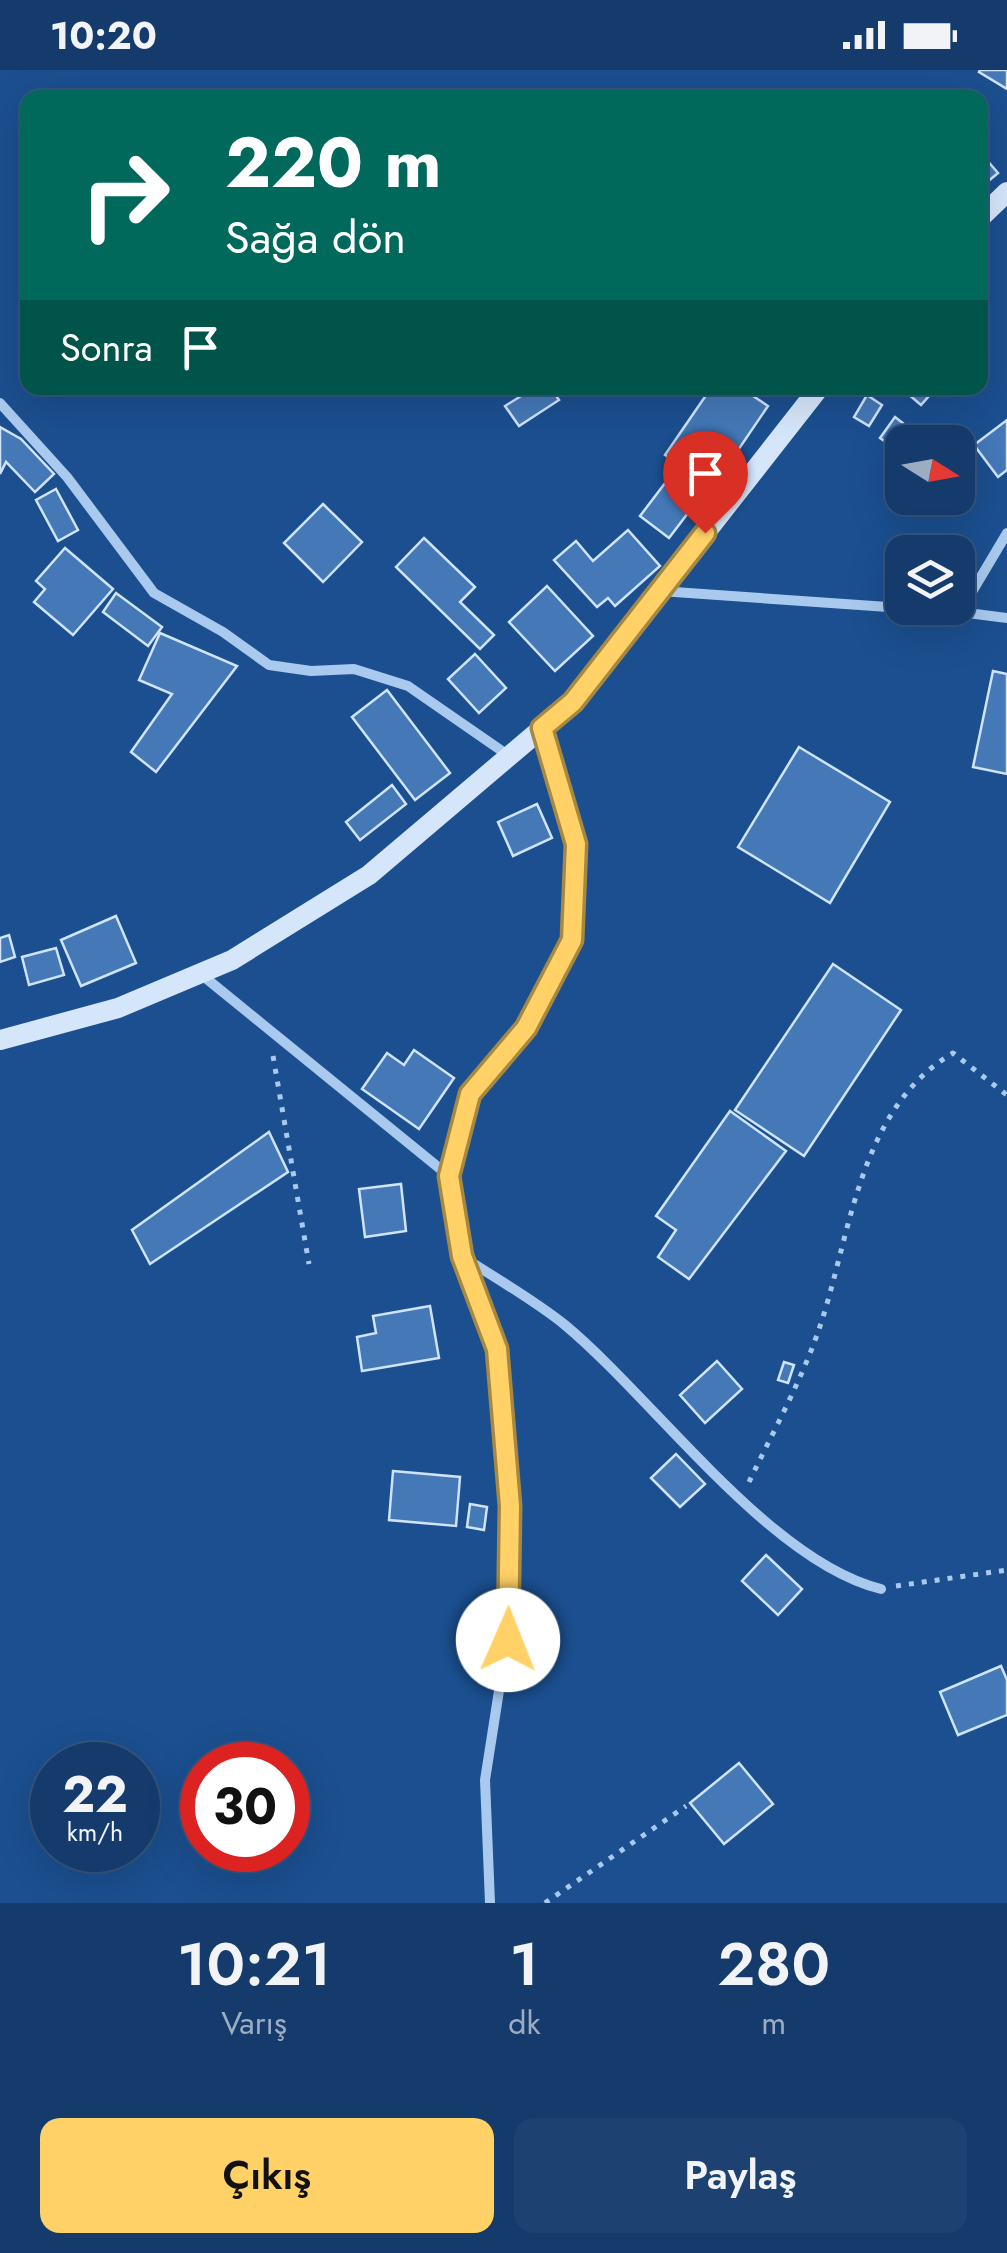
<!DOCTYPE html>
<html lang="tr">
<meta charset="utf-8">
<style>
body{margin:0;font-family:Jost,sans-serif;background:#1d4271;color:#f1f3f6;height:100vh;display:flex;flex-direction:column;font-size:38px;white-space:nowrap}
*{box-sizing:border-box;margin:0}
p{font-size:32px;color:#9dadc1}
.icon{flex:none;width:55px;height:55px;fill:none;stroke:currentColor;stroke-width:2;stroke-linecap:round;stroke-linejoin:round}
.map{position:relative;height:1833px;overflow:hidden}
.drawer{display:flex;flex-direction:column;background:#143b6b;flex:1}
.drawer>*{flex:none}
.banner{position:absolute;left:20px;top:20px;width:968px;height:305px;border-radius:20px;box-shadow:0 10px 40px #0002,0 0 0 2px #33557e;background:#00695c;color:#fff;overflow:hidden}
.needle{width:65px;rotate:101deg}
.fabs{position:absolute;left:885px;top:355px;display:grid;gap:20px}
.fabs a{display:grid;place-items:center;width:90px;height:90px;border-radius:20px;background:#143b6b;box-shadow:0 10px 40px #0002,0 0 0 2px #33557e;font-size:50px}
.speed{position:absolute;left:30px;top:1672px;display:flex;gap:20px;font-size:50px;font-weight:700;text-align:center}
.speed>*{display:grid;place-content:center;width:130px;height:130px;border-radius:50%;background:#143b6b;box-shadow:0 10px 40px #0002,0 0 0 2px #33557e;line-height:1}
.speed small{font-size:25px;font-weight:400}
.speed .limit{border:15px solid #d22;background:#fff;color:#111}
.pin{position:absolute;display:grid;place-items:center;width:85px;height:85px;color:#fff;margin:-102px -42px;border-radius:50% 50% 50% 0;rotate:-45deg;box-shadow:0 0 10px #0007}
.pin .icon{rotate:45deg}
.me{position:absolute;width:110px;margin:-55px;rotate:1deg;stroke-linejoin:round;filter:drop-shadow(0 0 8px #0008)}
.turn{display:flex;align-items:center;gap:35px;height:210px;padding:0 40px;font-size:45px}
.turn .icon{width:130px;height:130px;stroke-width:2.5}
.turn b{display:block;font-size:70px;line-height:85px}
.then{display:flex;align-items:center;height:95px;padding:0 40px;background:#0003;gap:20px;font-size:38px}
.eta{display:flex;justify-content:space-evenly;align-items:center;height:170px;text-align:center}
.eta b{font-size:60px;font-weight:600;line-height:70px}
.action{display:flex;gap:20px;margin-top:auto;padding:20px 40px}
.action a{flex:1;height:115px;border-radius:20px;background:#ffd166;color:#111;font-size:40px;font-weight:600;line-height:115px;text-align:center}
.action a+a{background:#1d4271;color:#f1f3f6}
.status{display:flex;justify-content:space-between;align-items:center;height:70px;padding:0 50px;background:#143b6b;direction:ltr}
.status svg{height:28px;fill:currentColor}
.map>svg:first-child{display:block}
.building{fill:#4478b7;stroke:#cfe3fa;stroke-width:2.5}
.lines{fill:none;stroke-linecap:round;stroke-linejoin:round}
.path{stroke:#a9c9ee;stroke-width:5;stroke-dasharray:5 8;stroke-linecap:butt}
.street{stroke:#a9c9ee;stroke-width:10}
.secondary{stroke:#d6e6fa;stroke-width:20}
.route-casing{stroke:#a68842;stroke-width:25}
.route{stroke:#ffd166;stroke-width:18}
</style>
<div class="status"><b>10:20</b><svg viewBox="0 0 49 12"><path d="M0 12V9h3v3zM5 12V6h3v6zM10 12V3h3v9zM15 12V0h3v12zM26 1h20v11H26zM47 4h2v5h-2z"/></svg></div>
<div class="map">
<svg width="1007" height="1833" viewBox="0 0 1007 1833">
<rect width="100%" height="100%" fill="#1b4f8f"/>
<g class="building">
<polygon points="980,0 1007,0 1007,19 979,2"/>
<polygon points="980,82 998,103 980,118"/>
<polygon points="534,318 551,318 559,330 519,356 505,336"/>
<polygon points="711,318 741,318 768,336 713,417 665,385"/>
<polygon points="901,318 936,318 921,335"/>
<polygon points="867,325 882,335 869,356 854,347"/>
<polygon points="895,347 913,361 898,381 880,368"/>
<polygon points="1007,350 1007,400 998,407 974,375"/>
<polygon points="0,357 21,369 54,404 35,422 6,392 0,404"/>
<polygon points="675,400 704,422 669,468 640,446"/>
<polygon points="56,419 78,460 58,471 36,430"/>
<polygon points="323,434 362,472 323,512 284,473"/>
<polygon points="628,460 660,496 615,536 608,528 597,537 554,490 576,471 593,491"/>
<polygon points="424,468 475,517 460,532 494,565 480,579 396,497"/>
<polygon points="65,478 113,519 73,565 34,532 45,519 36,511"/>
<polygon points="547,516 593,566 555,601 509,552"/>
<polygon points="116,523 162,557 148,576 103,542"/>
<polygon points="160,563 237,596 156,702 131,682 172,624 139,610"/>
<polygon points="475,584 506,618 479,643 448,609"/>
<polygon points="993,601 1007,604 1007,704 973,697"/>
<polygon points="387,620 450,703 415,730 352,647"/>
<polygon points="799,677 890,732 830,833 738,777"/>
<polygon points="392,715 406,734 360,770 346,752"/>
<polygon points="537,734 552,768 513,786 498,752"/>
<polygon points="116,846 136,893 81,916 61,870"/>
<polygon points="9,865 15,887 0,892 0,868"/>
<polygon points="56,878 64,905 29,915 22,887"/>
<polygon points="833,894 901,940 804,1086 735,1040"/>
<polygon points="414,980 454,1008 419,1059 362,1019 387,983 404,995"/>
<polygon points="730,1041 786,1081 689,1209 658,1187 676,1160 656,1146"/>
<polygon points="269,1062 288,1102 150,1194 132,1160"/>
<polygon points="401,1114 406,1161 365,1167 359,1119"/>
<polygon points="430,1236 439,1288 362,1301 357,1267 376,1263 373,1246"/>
<polygon points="717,1291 742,1319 705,1353 680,1325"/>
<polygon points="784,1292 794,1295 788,1313 778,1310"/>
<polygon points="676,1384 705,1414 680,1437 651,1408"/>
<polygon points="393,1401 460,1407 456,1456 389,1450"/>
<polygon points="470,1434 487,1437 484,1460 467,1457"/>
<polygon points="766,1485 802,1519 778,1545 742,1511"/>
<polygon points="1001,1596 1007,1610 1007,1645 958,1665 940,1622"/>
<polygon points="739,1693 773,1734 724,1774 690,1733"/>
</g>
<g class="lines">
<g class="path">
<polyline points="273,986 309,1194"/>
<path d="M749 1412C772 1364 799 1315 817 1265 851 1170 856 1040 953 983L1007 1025"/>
<polyline points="896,1516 1007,1500"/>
<polyline points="545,1833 686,1736"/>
</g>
<g class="street">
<polyline points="0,333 67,407 154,523 223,562 269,595 311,601 354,599 408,616 509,686"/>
<polyline points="660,521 960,542 1007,463"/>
<polyline points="960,542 1007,548"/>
<polyline points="202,905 449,1106"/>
<path d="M463 1187C497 1209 534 1230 565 1255 654 1329 770 1492 881 1519"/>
<polyline points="490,1833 485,1710 507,1570 510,1436 497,1279 462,1186 449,1106 470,1024 526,957 572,870 576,775 543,658"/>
</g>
<g class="secondary">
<polyline points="980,148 1007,122"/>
<polyline points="0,970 118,938 232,890 369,805 573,632 819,318"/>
</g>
</g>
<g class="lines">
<g class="route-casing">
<polyline id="route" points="508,1570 510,1436 497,1279 462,1186 449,1106 470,1024 526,958 572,870 576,774 542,658 573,632 705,463"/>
</g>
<use href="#route" class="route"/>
</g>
</svg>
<div class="fabs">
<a><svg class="needle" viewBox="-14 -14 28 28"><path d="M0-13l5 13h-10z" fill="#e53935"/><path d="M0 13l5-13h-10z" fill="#9dadc1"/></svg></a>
<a><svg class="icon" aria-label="layers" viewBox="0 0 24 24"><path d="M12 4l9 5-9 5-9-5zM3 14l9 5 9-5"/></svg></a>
</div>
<div class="speed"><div>22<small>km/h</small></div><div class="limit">30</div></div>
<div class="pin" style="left:705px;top:463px;background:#d93025"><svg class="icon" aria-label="arrive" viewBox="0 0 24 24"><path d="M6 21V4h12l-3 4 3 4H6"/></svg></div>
<svg class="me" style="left:508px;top:1570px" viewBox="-20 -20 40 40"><circle r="19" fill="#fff"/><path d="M0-13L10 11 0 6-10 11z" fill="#ffd166"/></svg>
<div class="banner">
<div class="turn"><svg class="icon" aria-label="right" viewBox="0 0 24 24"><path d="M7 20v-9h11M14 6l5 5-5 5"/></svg><div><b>220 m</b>Sağa dön</div></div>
<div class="then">Sonra<svg class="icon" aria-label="arrive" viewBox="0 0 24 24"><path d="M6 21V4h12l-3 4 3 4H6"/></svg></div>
</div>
</div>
<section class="drawer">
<div class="eta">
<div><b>10:21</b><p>Varış</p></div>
<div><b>1</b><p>dk</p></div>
<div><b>280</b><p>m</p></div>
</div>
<div class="action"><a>Çıkış</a><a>Paylaş</a></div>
</section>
